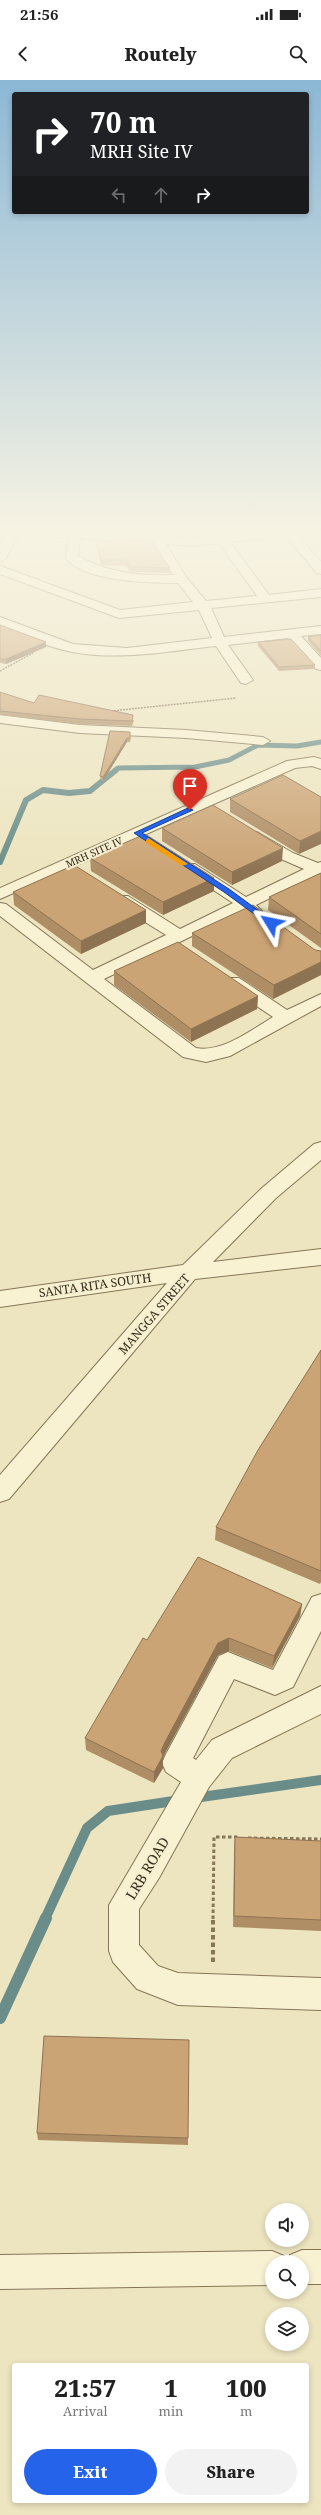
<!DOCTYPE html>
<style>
body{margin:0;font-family:"Noto Serif",serif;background:#f2f2f2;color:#222;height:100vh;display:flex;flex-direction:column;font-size:15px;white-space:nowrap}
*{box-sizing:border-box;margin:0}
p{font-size:13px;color:#767676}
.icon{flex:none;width:22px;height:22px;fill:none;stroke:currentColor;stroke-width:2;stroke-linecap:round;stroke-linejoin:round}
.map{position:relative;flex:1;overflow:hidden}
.sheet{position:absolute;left:12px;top:2283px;width:297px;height:140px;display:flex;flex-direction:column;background:#fff;border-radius:4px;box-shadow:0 2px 6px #0003}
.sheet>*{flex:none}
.banner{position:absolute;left:12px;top:12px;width:297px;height:122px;border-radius:4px;box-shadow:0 2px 6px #0003;background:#202124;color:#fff;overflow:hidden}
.buttons{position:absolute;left:265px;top:2123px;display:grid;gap:8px}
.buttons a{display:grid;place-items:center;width:44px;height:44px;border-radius:50%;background:#fff;box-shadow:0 2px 6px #0003;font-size:20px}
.pin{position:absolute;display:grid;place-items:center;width:34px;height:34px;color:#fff;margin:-41px -17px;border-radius:50% 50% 50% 0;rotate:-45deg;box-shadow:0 0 4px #0007}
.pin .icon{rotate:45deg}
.me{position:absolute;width:44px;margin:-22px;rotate:305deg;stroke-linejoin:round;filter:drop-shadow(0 0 3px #0008)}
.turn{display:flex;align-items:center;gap:14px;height:84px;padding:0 12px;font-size:18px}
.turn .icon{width:52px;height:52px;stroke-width:2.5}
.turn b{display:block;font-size:28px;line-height:34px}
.lanes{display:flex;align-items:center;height:38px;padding:0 12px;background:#0003;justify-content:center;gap:20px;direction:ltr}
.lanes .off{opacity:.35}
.eta{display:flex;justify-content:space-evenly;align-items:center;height:68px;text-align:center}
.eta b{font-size:24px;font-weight:800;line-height:28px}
.cta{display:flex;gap:8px;margin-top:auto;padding:8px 12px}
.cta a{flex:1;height:46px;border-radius:24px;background:#2563eb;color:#fff;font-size:16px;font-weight:800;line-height:46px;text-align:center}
.cta a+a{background:#f2f2f2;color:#222}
.status{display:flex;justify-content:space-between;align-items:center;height:28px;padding:0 20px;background:#fff;direction:ltr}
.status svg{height:11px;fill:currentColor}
header{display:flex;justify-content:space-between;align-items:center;height:52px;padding:0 12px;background:#fff;font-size:18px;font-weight:800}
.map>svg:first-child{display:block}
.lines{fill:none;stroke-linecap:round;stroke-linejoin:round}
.stream-far3{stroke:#6a8d89;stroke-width:5}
.stream-far2{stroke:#6a8d89;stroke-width:6}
.stream-far1{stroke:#6a8d89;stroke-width:10}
.stream{stroke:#6a8d89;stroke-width:12}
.minor-casing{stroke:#867658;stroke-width:2}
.path-far2{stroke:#867658;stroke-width:1.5;stroke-dasharray:2 1;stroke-linecap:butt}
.path-far1{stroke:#867658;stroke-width:3;stroke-dasharray:3.5 2.5;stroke-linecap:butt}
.path{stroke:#867658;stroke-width:4;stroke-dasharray:4.5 3;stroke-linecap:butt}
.minor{fill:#f8f2d2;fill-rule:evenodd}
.wall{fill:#af8d65}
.shaded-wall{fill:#8e7352}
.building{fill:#cba475;stroke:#8e7352}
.route{fill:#2563eb;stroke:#184099}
.slow{fill:#f59e0b}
.labels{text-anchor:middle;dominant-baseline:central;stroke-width:4;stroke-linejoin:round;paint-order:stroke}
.far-street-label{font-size:10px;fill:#352c1c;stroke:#f5efcf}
.street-label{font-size:12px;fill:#352c1c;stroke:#f5efcf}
.near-street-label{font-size:14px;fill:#352c1c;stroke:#f5efcf}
</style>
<div class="status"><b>21:56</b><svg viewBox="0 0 49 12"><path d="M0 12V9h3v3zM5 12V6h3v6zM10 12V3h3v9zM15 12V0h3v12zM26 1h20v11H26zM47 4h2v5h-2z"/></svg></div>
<header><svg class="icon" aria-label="back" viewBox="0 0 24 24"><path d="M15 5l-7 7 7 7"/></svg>Routely<svg class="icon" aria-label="search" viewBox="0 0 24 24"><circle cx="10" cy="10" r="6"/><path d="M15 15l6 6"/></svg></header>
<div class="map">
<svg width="321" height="2435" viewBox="0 0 321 2435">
<rect width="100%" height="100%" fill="#ede5c0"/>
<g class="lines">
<polyline class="stream-far3" points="115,691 118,688 195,687 229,680 258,665 297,666 321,662"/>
<polyline class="stream-far2" points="0,782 26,720 43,710 69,713 90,711 116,690"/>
<g class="stream-far1">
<polyline points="194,1718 321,1700"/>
<polyline points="45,1839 87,1748 108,1731 180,1720"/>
</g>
<polyline class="stream" points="0,1938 46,1838"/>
<g class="minor-casing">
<g id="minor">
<polygon points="7,453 19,453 6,478 0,482 0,466"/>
<path d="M50 453 151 456 152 453H164L163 456 193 458 244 453H295L321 482V494L317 493 283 453 277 457 230 462 269 515 321 509V517L211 528 224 557 321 546V554L301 556 321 578V590L316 589 288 558 228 565 253 600 246 604 241 603 216 566C169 571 120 581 72 572 47 567 24 556 0 546V537L73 564 127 568 212 558 199 530 119 538 0 494V486L120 530 193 522 178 503C151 503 83 502 66 478L68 457H56ZM80 458 153 463 173 495C138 496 109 493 78 476ZM219 463 257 516 206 521 186 497 166 464 193 466Z"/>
<polygon points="0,635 80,645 186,650 263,657 270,661 263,665 186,658 80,653 0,643"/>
<polygon points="314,677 321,679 321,689 312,686 295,688 0,819 0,808 287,681"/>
<path d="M257 752 293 773 318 783 321 782V793L256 825 262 831 260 835 254 836 243 831 104 899 196 968C222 973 251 950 273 937L227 906 224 902 227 898H239L287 930 321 914V926L230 976 206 982 183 977 0 836V823L6 824 93 890 166 855 116 824 114 820 116 816H128L180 849 233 823 183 790 181 787 183 784H195L246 817 304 789 281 779 251 760 249 757 251 754Z"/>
<polygon points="321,1062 321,1080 276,1118 213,1182 321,1169 321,1185 195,1199 9,1419 0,1422 0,1395 167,1203 0,1227 0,1211 183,1185 262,1108 314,1064"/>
<polygon points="321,1514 321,1551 293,1607 275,1615 234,1599 193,1678 196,1680 212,1660 321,1606 321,1634 232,1678 209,1707 159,1798 139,1829 139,1865 158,1886 178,1893 321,1898 321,1930 178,1925 137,1909 113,1882 109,1871 109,1825 181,1702 166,1692 162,1683 166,1674 219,1576 228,1572 273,1590 312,1517"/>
<polygon points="302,2170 321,2170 321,2204 302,2204 302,2182 272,2182 272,2205 0,2209 0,2175 272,2171 284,2176 287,2182 290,2175"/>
</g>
</g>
<g class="path-far2">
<polyline points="0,591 33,573"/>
<polyline points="111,631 236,618"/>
</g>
<g class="path-far1">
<polyline points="248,1758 321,1759"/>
<polyline points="213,1839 214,1757 239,1757"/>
</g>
<polyline class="path" points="213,1882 213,1838"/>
<use href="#minor" class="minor"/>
</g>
<g class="wall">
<polygon points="96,461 155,468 170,488 170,493 136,492 129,491 127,486 101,485 96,466"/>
<polygon points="0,545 46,562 46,567 6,584 0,583"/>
<polygon points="321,555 321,576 308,561 308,557"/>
<polygon points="258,562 315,585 314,589 279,591 258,566"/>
<polygon points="0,612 34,623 134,640 132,646 80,644 0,635"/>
<polygon points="110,651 131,657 130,662 127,662 103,701 101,700 100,696"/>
<polygon points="321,717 299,774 230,732 230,719"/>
<polygon points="162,748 282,781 232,805 162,761"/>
<polygon points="90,778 214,798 214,811 163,835 91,791"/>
<polygon points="321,793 321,868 268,830 269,817"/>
<polygon points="13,812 146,830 146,843 81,874 14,825"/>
<polygon points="192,853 321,871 321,895 273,919 192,866"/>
<polygon points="114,891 258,916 257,929 191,962 114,905"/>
<polygon points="321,1270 321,1502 320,1504 215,1460 216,1447"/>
<polygon points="302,1524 300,1536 272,1588 229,1571 218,1575 165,1673 163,1678 163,1688 154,1703 86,1670 85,1658 147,1560"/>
<polygon points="235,1757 321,1761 321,1851 233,1847 234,1768"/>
<polygon points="37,2053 188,2058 188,2065 38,2060"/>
</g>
<g class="shaded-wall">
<polygon points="46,562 46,567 6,584 6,579"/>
<polygon points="127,658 127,662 103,701 103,697"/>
<polygon points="321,751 321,764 299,774 300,761"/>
<polygon points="283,768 282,781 232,805 232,792"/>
<polygon points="214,798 214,811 163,835 163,822"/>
<polygon points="146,830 146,843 81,874 81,861"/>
<polygon points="321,882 321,895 273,919 274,905"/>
<polygon points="258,916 257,929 191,962 191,949"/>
<polygon points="302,1524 300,1536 272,1588 274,1576"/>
<polygon points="229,1558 229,1571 218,1575 165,1673 163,1678 163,1688 154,1703 154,1692 161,1671 165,1662 218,1563"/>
</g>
<g class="building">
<polygon points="152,459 155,468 157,468 170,488 136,487 129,486 127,480 101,480 96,461"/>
<polygon points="0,545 46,562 6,579 0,579"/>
<polygon points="321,555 321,571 308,557"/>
<polygon points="291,559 315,585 279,587 258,562"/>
<polygon points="0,612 34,623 39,615 133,635 132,641 80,639 0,631"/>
<polygon points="110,651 130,652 130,658 127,658 103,697 100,696"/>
<polygon points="283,695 321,717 321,751 300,761 230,719"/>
<polygon points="213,725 283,768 232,792 162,748"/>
<polygon points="145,754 214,798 163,822 90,778"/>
<polygon points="74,785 146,830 81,861 13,812"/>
<polygon points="321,793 321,854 269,817"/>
<polygon points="253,825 315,870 321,871 321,882 274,905 192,853"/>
<polygon points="178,862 258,916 191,949 114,891"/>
<polygon points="321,1270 321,1491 216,1447 258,1370"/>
<polygon points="198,1477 302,1524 274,1576 229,1558 218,1563 165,1662 161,1671 163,1676 154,1692 85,1658 143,1558 147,1560"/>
<polygon points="235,1757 321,1761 321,1840 234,1836"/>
<polygon points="44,1956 189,1960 188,2058 37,2053"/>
</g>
<linearGradient id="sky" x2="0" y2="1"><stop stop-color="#8cb8d6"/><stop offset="0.57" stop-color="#f7f3e3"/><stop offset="1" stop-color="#f7f3e3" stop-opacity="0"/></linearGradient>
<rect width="321" height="794" fill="url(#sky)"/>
<polygon class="route" points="188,728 193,730 142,753 229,809 274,842 274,845 269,845 224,812 134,753"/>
<polygon class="slow" points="148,758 150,759 188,784 182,786 145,762"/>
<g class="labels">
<g class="far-street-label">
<text transform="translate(94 772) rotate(-24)">MRH SITE IV</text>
</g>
<g class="street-label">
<text transform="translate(95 1205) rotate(-8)">SANTA RITA SOUTH</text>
<text transform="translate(154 1234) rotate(-49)">MANGGA STREET</text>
</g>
<g class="near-street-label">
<text transform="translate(147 1788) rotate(-59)">LRB ROAD</text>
</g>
</g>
</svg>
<div class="buttons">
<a><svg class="icon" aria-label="sound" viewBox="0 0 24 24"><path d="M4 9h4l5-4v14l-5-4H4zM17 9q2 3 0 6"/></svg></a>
<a><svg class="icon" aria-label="search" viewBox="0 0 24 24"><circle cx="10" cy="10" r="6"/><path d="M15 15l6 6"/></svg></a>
<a><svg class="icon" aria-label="layers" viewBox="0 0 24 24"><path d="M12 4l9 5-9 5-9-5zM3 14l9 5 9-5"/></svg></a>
</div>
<div class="pin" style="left:190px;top:730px;background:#d93025"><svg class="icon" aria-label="arrive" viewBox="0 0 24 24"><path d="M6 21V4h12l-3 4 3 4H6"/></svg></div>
<svg class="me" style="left:271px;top:843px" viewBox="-20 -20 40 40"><path d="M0-17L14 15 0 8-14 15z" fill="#2563eb" stroke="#fff" stroke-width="4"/></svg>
<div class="banner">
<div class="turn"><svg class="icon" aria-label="right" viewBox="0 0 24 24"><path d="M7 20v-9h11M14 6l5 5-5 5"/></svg><div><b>70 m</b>MRH Site IV</div></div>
<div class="lanes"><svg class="icon off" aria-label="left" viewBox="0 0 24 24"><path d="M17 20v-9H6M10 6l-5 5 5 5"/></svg><svg class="icon off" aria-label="ahead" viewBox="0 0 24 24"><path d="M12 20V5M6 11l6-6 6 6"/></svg><svg class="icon" aria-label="right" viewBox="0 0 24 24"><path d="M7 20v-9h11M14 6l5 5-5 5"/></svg></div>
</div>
<section class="sheet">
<div class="eta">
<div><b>21:57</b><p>Arrival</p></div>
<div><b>1</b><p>min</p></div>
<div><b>100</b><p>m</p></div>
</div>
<div class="cta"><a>Exit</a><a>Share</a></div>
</section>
</div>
